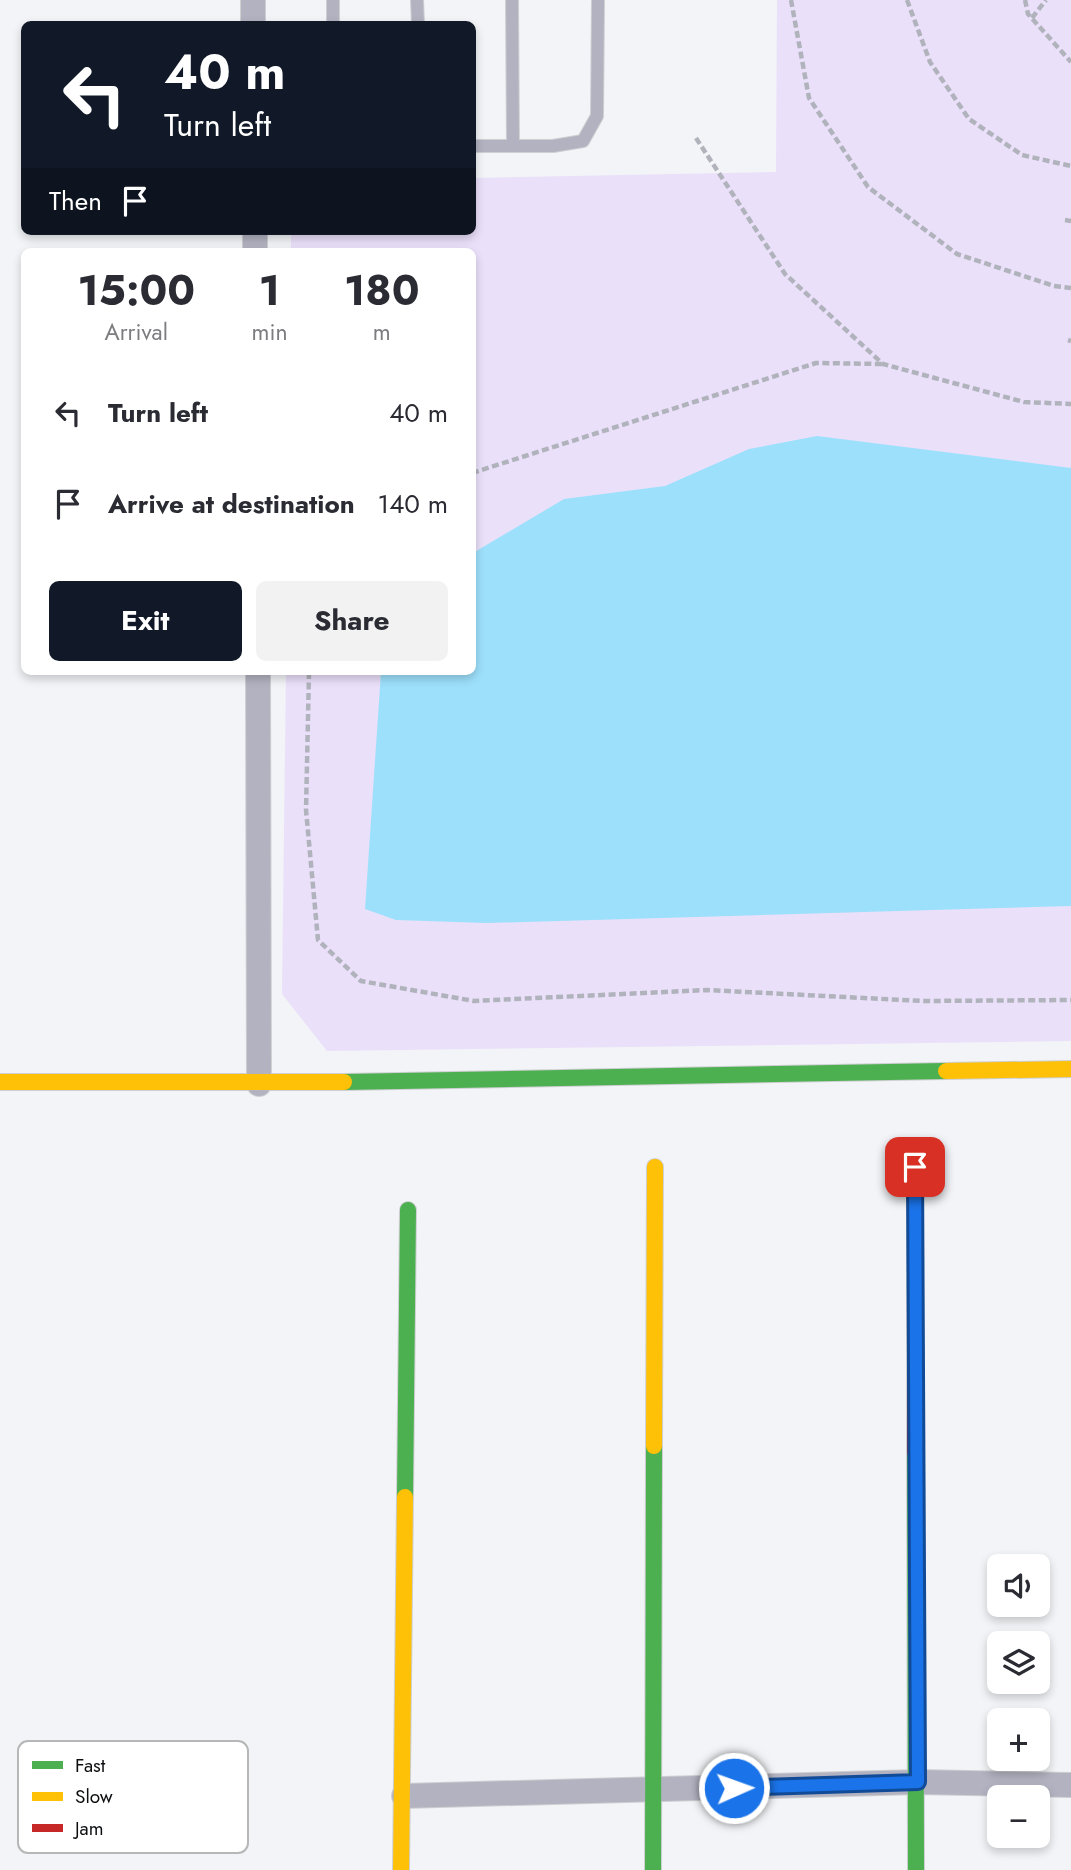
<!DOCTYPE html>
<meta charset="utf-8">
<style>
body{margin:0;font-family:Jost,sans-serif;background:#f2f2f3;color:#2b2b33;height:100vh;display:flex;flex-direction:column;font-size:26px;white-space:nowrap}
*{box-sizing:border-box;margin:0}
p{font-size:23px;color:#7c7c81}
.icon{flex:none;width:38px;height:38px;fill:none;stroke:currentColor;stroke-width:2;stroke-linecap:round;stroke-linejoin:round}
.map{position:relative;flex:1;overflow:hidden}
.side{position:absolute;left:21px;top:248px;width:455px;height:427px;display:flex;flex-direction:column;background:#fff;border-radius:10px;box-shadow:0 4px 10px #0003}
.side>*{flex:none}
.guide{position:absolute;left:21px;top:21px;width:455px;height:214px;border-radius:10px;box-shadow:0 4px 10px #0003;background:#111827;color:#fff;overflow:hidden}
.buttons{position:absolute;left:987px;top:1554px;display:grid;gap:14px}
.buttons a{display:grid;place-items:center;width:63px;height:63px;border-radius:10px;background:#fff;box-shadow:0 4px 10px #0003;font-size:35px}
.pin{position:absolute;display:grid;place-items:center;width:60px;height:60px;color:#fff;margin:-30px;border-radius:14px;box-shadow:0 4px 10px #0006}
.me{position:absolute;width:77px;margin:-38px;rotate:88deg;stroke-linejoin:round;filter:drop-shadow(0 0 5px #0008)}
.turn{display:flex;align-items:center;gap:24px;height:147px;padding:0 28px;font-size:32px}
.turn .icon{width:91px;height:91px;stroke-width:2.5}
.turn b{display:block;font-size:49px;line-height:60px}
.then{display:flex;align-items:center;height:66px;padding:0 28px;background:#0003;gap:14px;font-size:26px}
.eta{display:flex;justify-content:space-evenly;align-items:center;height:119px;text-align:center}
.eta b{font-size:42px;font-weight:700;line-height:49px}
.cta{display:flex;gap:14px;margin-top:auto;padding:14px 28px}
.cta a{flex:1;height:80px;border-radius:10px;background:#111827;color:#fff;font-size:28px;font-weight:700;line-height:80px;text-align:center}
.cta a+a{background:#f2f2f3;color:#2b2b33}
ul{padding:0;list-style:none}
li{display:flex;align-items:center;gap:21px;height:91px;padding:0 28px}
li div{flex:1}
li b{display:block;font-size:26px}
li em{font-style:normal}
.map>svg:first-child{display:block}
.green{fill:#eae0fa}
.water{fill:#9de0fb}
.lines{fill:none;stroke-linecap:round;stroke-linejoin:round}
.lane-casing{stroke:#cecfd1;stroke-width:14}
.street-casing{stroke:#cecfd1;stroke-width:26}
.fast-casing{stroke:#cecfd1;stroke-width:18}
.slow-casing{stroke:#cecfd1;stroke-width:18}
.jam-casing{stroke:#cecfd1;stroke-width:18}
.path{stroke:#b1b3bc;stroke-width:4.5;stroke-dasharray:7 3.5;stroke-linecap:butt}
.lane{stroke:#b2b2c1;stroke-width:12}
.street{stroke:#b2b2c1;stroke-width:24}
.fast{stroke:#4caf50;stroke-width:16}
.slow{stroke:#ffc107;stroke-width:16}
.jam{stroke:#c62828;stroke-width:16}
.route-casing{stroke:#114b97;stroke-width:18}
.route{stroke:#1a73e8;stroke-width:12}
.key{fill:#fff;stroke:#b6b7b7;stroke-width:2}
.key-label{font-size:19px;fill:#0d0e10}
</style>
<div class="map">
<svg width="1071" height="1870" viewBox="0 0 1071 1870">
<rect width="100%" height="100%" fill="#f2f4f7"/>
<polygon class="green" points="777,0 1071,0 1071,1041 327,1051 282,994 286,672 472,672 472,252 291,252 291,231 472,231 473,178 776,172"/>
<polygon class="water" points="817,436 1071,468 1071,906 487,923 396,920 365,909 381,672 472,672 473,553 564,499 665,486 749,449"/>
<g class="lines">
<g class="lane-casing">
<g id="lane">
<polyline points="333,0 333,24"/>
<polyline points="417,0 418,24"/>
<polyline points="512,0 513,146"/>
<polyline points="472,146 553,146 583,141 597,116 598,0"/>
</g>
</g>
<g class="street-casing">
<g id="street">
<polyline points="253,0 253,24"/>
<polyline points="255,231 255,252"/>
<polyline points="258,672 259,1084"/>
<polyline points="404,1796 918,1782 1071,1785"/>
</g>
</g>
<g class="fast-casing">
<g id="fast">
<polyline points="344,1082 946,1071"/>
<polyline points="915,1452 916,1870"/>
<polyline points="405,1497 408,1210"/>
<polyline points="653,1870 654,1446"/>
</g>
</g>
<g class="slow-casing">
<g id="slow">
<polyline points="946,1071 1071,1069"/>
<polyline points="0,1082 344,1082"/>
<polyline points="654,1446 655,1167"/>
<polyline points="401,1870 405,1497"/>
</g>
</g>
<g class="jam-casing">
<polyline id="jam" points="915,1167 915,1452"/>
</g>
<g class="path">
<polyline points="791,0 809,98 868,187 957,254 1054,286 1071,288"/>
<polyline points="907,0 930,62 969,119 1022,155 1071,166"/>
<polyline points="1025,0 1028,14 1071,62"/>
<polyline points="1032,18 1046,0"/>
<polyline points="696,138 785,274 883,364 1024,402 1071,404"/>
<polyline points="1065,220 1071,221"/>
<polyline points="1068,340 1071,341"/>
<polyline points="472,473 816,363 883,364"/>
<polyline points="309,672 306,810 318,940 361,981 474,1001 707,990 923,1001 1071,1000"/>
</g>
<use href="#lane" class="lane"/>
<use href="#street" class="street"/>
<use href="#fast" class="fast"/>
<use href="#slow" class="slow"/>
<use href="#jam" class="jam"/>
</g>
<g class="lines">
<g class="route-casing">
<polyline id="route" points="734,1788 918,1782 915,1167"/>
</g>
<use href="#route" class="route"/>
</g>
<rect x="18" y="1741" width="230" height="112" rx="10" class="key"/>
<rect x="32" y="1761" width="31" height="8" fill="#4caf50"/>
<rect x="32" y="1792" width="31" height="9" fill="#ffc107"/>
<rect x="32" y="1824" width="31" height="8" fill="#c62828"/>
<g class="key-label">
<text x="75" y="1772">Fast</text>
<text x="75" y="1803">Slow</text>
<text x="75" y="1835">Jam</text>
</g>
</svg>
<div class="buttons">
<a><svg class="icon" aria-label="sound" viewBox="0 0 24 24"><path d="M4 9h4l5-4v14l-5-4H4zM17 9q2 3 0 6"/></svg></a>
<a><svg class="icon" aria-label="layers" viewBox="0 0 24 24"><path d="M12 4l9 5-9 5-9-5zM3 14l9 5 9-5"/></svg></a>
<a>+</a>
<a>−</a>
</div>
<div class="pin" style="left:915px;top:1167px;background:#d93025"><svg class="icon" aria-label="arrive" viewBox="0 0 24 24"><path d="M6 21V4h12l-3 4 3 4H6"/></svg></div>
<svg class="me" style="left:734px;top:1788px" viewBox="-20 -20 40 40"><circle r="17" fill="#1a73e8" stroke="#fff" stroke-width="3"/><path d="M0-11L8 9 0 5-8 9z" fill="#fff"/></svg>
<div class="guide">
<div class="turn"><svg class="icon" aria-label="left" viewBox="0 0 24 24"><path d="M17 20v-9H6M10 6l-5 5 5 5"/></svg><div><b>40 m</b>Turn left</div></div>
<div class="then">Then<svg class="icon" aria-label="arrive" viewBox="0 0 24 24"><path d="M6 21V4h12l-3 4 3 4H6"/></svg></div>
</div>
<section class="side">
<div class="eta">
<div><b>15:00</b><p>Arrival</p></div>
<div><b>1</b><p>min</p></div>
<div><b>180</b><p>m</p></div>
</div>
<ul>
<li><svg class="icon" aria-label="left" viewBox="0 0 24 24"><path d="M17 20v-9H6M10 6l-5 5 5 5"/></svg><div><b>Turn left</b></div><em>40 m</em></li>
<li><svg class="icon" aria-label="arrive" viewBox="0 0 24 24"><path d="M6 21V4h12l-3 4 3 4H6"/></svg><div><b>Arrive at destination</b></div><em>140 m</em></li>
</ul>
<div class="cta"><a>Exit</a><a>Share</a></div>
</section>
</div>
